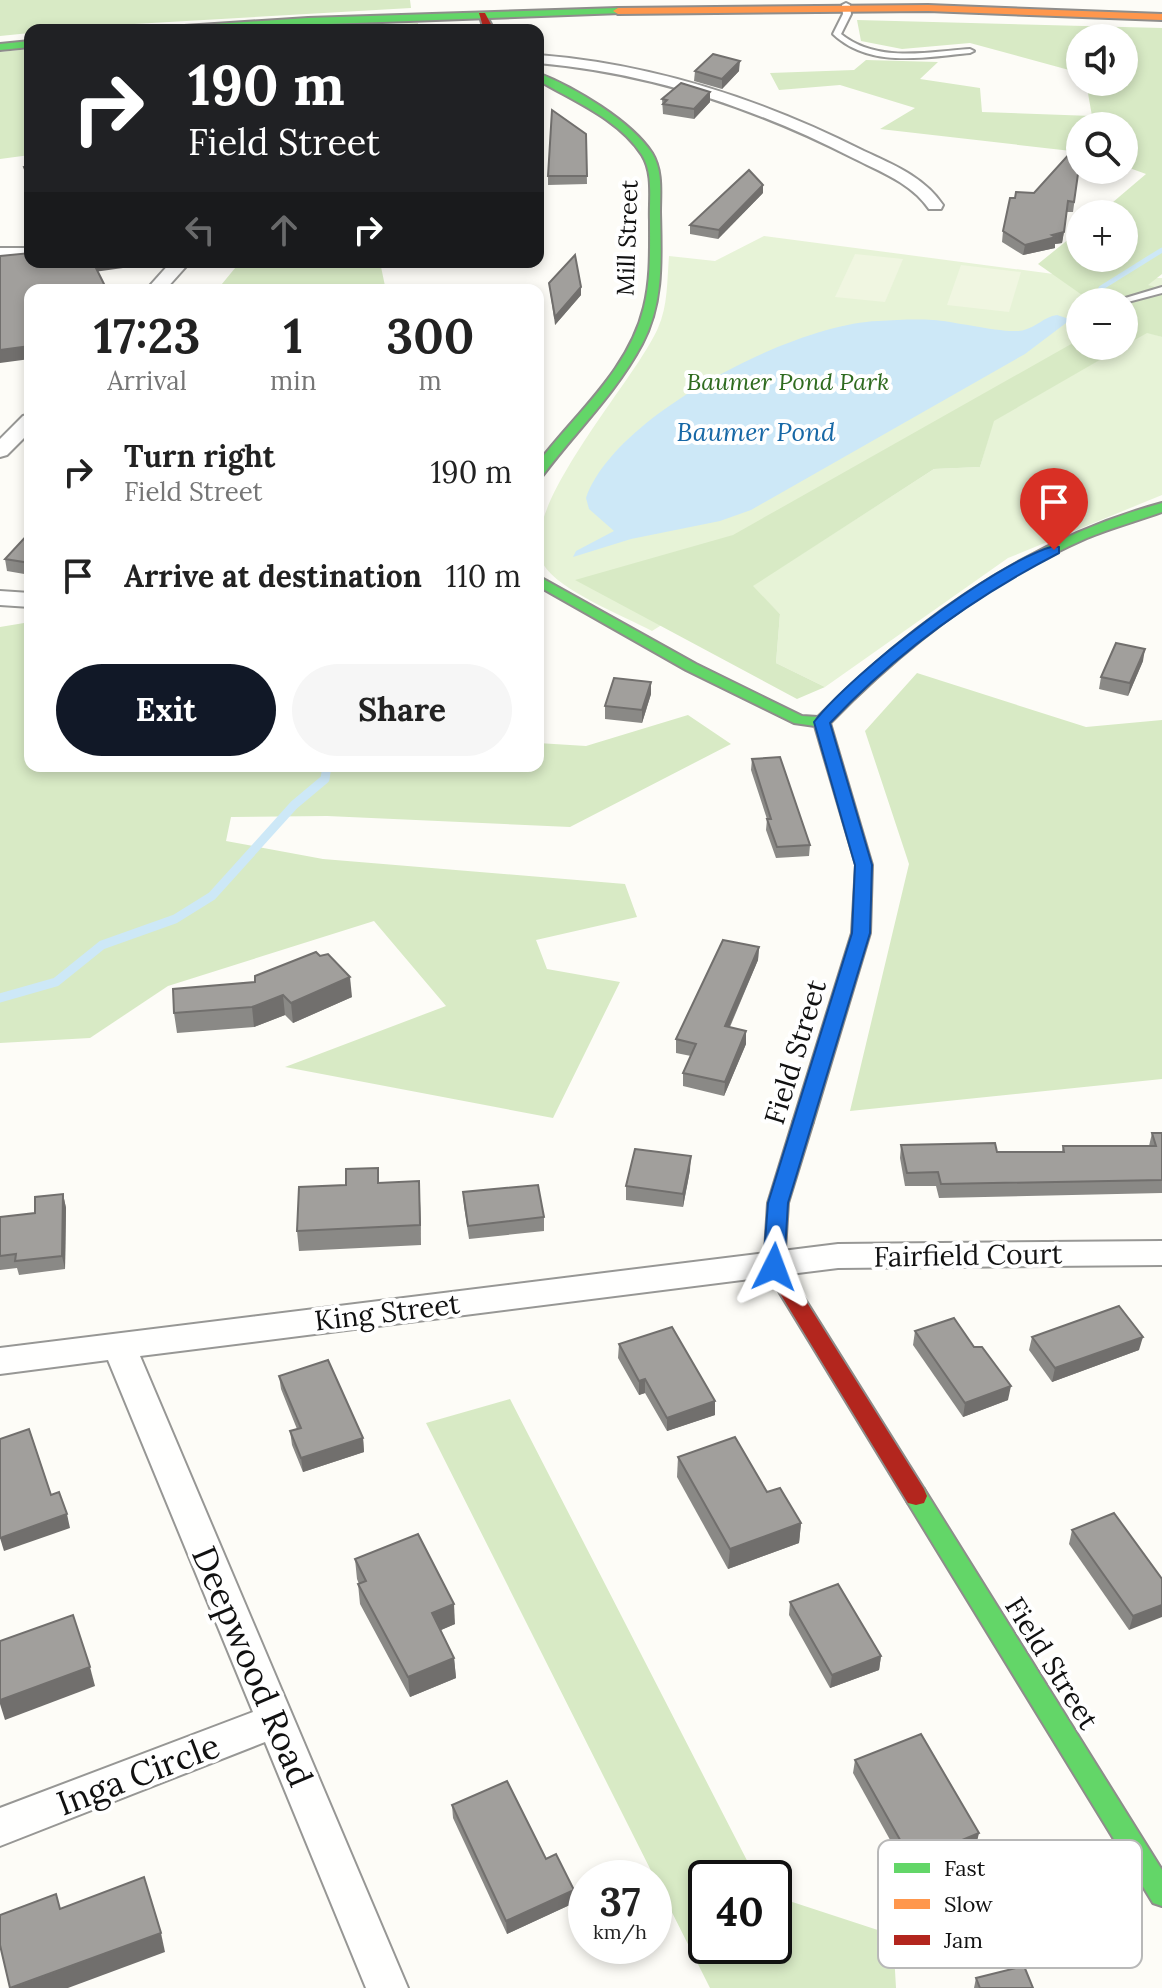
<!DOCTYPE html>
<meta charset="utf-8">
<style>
body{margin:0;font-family:Lora,serif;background:#f6f6f6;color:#222;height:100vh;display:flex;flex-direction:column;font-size:30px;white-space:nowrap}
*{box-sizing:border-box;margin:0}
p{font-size:26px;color:#767676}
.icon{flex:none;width:44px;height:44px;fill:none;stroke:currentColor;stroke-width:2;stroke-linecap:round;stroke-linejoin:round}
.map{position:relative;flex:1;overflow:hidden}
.sheet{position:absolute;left:24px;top:284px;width:520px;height:488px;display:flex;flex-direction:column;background:#fff;border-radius:16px;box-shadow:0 4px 12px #0003}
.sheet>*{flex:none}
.banner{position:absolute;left:24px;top:24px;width:520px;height:244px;border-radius:16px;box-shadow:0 4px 12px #0003;background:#202124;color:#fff;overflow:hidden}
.controls{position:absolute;left:1066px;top:24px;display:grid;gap:16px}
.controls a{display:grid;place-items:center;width:72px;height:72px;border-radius:50%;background:#fff;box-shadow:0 4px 12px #0003;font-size:40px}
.speed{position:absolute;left:568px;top:1860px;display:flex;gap:16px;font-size:40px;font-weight:700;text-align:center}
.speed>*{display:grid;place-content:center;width:104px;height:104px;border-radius:50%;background:#fff;box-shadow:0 4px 12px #0003;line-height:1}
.speed small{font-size:20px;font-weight:400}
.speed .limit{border:4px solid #111;border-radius:12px;background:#fff;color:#111}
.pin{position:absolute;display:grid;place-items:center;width:68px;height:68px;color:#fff;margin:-82px -34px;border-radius:50% 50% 50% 0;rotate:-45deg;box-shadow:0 0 8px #0007}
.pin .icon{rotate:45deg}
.me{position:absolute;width:88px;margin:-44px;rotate:3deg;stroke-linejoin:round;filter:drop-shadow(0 0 6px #0008)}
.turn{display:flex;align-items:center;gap:28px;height:168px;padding:0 32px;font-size:36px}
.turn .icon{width:104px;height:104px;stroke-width:2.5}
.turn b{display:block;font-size:56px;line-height:68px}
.lanes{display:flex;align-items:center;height:76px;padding:0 32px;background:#0003;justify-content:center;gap:40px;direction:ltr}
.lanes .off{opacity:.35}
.eta{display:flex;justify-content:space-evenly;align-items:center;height:136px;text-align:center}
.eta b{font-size:48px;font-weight:800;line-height:56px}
.button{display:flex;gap:16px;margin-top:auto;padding:16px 32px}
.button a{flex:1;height:92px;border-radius:48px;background:#111827;color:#fff;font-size:32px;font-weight:800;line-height:92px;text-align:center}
.button a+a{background:#f6f6f6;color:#222}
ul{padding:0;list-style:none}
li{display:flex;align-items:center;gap:24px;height:104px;padding:0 32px}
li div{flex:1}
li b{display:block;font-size:30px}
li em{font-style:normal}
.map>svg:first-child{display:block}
.green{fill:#e7f3d7}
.forest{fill:#d8eac5}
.pitch{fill:#f0f6e1}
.water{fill:#cde8f7}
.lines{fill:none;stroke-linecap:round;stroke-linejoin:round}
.stream-far1{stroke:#cde8f7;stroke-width:5}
.stream{stroke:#cde8f7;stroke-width:9}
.lane-casing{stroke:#979795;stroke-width:4}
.street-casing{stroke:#979795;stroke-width:4}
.fast-casing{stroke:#8e8d8b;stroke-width:4}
.slow-casing{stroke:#8e8d8b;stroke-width:4}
.jam-casing{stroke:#8e8d8b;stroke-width:4}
.lane{fill:#fffffe;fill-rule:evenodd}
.street{fill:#fffffe;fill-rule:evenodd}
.fast{fill:#63d668;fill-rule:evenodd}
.slow{fill:#ff974d;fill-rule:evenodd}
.jam{fill:#b3261e;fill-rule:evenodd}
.wall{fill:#8a8986}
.shaded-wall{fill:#716f6d}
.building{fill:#a19f9c;stroke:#716f6d;stroke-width:2}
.route{fill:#1a73e8;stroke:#114b97;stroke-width:2}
.labels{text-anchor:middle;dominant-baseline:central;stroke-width:8;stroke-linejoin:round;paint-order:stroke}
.far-street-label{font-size:24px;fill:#111;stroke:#fff}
.far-park-label{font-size:24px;font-style:italic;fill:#2f6b1f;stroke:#fff}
.far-water-label{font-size:26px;font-style:italic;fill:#1768a6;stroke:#fff}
.street-label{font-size:28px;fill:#111;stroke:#fff}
.near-street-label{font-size:34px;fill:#111;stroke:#fff}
.key{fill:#fff;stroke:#b8b8b8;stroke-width:2}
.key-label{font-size:22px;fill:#111}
</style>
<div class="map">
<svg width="1162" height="1988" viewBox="0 0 1162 1988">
<rect width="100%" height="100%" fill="#fdfcf7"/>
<g class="green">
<path d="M764 236 1076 277 1162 278V331L1124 302H1080V346L925 460 652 631C624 616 559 591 543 564 514 512 635 381 658 328 668 306 667 280 669 256L715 261Z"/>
<polygon points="1147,332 1162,337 1162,495 1008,558 825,687 776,663 780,614 752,586 934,469 980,467 993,421"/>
</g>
<g class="forest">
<polygon points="0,0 410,0 411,8 30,30 30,33 0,36"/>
<polygon points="857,20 1162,28 1162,274 1148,285 1162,289 1162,337 1147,333 1124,346 1124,302 1092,302 1038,264 1080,230 1080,258 1124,258 1124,214 1099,214 1146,174 1124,166 1124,126 1080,126 1080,152 880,129 915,108 840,85 779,90 770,73 854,70 866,60 938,62 920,79 980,88 982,112 1092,116 1086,82 1124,82 1124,38 1080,38 1080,73 970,43 902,49 861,41"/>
<polygon points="418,23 418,30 267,30"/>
<polygon points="30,49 30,155 0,159 0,52"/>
<polygon points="240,262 380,262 385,286 409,290 217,290"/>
<polygon points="1080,339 1080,346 1124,346 994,421 980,467 934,469 753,586 780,614 776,663 825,687 797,699 575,580 733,535"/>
<polygon points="30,622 30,766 538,766 538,743 586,746 688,715 731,744 570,827 327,816 231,817 226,841 323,859 625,884 637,917 536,940 547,969 620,982 553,1118 285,1067 446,1006 374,921 168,986 90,1038 0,1043 0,627"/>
<polygon points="917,673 1086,727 1162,720 1162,1079 850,1111 909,864 865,731"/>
<polygon points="510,1399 756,1878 706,1878 706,1946 774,1946 774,1896 893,1935 896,1988 710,1988 426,1423"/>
</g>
<g class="pitch">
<polygon points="855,254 903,259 885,302 835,297"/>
<polygon points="961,265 1021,272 1009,312 947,305"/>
</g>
<path class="water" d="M1057 315 1069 319 1066 323 1025 354 751 510 720 521 631 539 573 557 576 551 614 531 589 509 586 498C614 415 794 324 878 321 896 320 915 319 933 320 954 321 1008 335 1024 330 1036 327 1044 317 1057 315Z"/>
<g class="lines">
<polyline class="stream-far1" points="1101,288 1162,250"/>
<polyline class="stream" points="0,998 56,982 102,945 175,919 212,896 294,805 325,779 327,766"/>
<g class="lane-casing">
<g id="lane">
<path d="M846 3 850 5 851 14 841 34C877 63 926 52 970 49L974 51 970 53C925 57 870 69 833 34L843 14 842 5Z"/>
<polygon points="1162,287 1162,293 1124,303 1112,302"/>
</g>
</g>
<g class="street-casing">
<g id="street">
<path d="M538 55C653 64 761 99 864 151 894 165 924 177 943 205L941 209H929C911 183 881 172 853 158 753 107 650 73 538 63Z"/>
<rect x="0" y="248" width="30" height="10"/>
<polygon points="171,262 190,262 165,290 146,290"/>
<polygon points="30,414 30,432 7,455 0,457 0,439 23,416"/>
<polygon points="0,591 30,593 30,607 0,605"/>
<polygon points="1162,1241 1162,1265 838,1268 140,1356 408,1988 366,1988 265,1742 0,1846 0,1808 253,1712 108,1360 0,1374 0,1348 838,1244"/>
</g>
</g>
<g class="fast-casing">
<g id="fast">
<polygon points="618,8 621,13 164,30 169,27 308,18"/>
<polygon points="30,41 30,47 0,50 0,44"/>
<path d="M538 73C574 87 631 121 652 153 663 171 660 193 660 212 661 258 664 303 642 344 616 393 576 431 543 475L538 476V463C576 413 629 370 644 307 651 279 650 250 650 221 649 200 654 174 642 155 619 119 573 101 538 80Z"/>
<path d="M1162 503V512C1137 521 1111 528 1087 538 989 581 904 647 830 723L872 865 870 933 813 1122 810 1127H796L793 1122 852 933 856 865 815 726 794 723 686 670 538 586V576L696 664 802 716 818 717C914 620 1029 539 1162 503Z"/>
<polygon points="916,1487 924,1489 1162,1870 1162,1906 1153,1903 908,1503 905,1496 908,1489"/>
</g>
</g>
<g class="slow-casing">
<polygon id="slow" points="928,5 1162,14 1162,20 928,11 618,14 613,11 618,8"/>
</g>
<g class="jam-casing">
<g id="jam">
<polygon points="479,13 485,13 494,30 484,30"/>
<polygon points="803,1115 810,1117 813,1122 788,1203 784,1266 924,1489 927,1496 924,1503 916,1505 908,1503 764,1267 768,1203 793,1122 796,1117"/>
</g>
</g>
<use href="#lane" class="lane"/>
<use href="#street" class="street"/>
<use href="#fast" class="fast"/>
<use href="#slow" class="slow"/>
<use href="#jam" class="jam"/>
</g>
<g class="wall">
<polygon points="695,71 739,71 722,89 694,81"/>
<polygon points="662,99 710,102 694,119 663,114"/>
<polygon points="586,134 587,184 548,185 548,176"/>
<polygon points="1080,160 1073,212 1067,212 1062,243 1055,244 1055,248 1023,255 1002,242 1003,231 1015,198 1034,193"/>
<polygon points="30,166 30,189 26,179 24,167"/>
<polygon points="763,193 718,239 690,234 690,225"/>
<polygon points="549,283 581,295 555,325 550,291"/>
<polygon points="30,532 30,575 7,571 5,559"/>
<polygon points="1143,661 1128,696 1099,689 1101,677"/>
<polygon points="651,682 651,694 642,723 605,719 605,706"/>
<polygon points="752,759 810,845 809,856 776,858 766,830 767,819 751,770"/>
<polygon points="759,947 758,960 730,1027 746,1031 746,1044 724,1096 683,1086 683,1073 691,1056 676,1053 676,1039"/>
<polygon points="173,989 352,997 293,1023 285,1015 254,1027 177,1033 174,1013"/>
<polygon points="1152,1133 1162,1133 1162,1193 939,1198 936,1186 905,1186 900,1158 901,1145 997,1152 1062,1152 1063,1146 1149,1146"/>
<polygon points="378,1168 379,1183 420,1201 421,1245 299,1251 297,1231 346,1185"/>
<polygon points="690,1170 683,1207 626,1200 626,1186"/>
<polygon points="463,1192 544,1217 544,1231 469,1239 464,1206"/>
<polygon points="63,1194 66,1208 65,1269 19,1275 17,1268 0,1270 0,1217 35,1213"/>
<polygon points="915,1331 1008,1400 963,1417 913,1345"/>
<polygon points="1032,1337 1139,1350 1052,1382 1029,1350"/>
<polygon points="619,1344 715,1415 667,1431 645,1393 639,1395 618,1358"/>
<polygon points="279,1376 363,1438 364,1452 303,1472 292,1445 290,1431 297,1429 281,1389"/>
<polygon points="678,1457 767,1492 801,1523 799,1543 728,1569 677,1477"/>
<polygon points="1072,1530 1162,1579 1129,1630 1069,1544"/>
<polygon points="355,1559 455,1624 441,1630 454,1658 456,1678 410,1697 360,1604 358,1584 359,1584 357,1579"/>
<polygon points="790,1602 881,1656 879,1670 830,1688 789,1615"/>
<polygon points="855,1760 976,1846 909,1874 853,1773"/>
<polygon points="452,1805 546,1859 574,1903 507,1934 453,1818"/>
<polygon points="976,1978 1033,1988 974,1988"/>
</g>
<g class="shaded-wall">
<polygon points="740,61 739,71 722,89 722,79"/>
<polygon points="710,92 710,102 694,119 694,109"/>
<polygon points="763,185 763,193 718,239 719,230"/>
<polygon points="1064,232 1062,243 1055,244 1055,248 1023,255 1025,245"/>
<polygon points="92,262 151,262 152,264 94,272"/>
<polygon points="581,287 581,295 555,325 555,317"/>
<polygon points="30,346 30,359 0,363 0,350"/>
<polygon points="1145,649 1143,661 1128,696 1130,683"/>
<polygon points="651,682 651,694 642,723 642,710"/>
<polygon points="759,947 758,960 724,1039 725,1026"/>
<polygon points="350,977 352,997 293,1023 291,1003"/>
<polygon points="283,995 285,1015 254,1027 252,1007"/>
<polygon points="746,1031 746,1044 724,1096 725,1082"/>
<polygon points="691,1156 690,1170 683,1207 683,1194"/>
<polygon points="419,1181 420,1201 421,1245 420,1225"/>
<polygon points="63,1194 66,1208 65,1269 62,1256"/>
<polygon points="1143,1337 1139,1350 1052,1382 1055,1368"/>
<polygon points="645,1379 645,1393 639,1395 639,1381"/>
<polygon points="1011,1386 1008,1400 963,1417 965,1403"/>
<polygon points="715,1401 715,1415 667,1431 667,1418"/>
<polygon points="363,1438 364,1452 303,1472 301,1458"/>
<polygon points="67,1514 70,1528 4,1551 0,1538"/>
<polygon points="801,1523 799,1543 728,1569 730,1549"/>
<polygon points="454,1604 455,1624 434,1633 432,1613"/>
<polygon points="1162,1605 1162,1617 1129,1630 1133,1616"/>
<polygon points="881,1656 879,1670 830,1688 832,1675"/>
<polygon points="454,1658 456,1678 410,1697 408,1677"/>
<polygon points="90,1667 95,1686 5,1720 0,1704 0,1700"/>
<polygon points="979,1833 976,1846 909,1874 912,1861"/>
<polygon points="574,1890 574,1903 507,1934 506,1921"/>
<polygon points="161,1933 165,1952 68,1988 11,1988"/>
</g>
<g class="building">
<polygon points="713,54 740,61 722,79 695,71"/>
<polygon points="681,83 710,92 694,109 663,104 667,100 662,99"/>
<polygon points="552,110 586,134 587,176 548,176"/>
<polygon points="1080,142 1080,160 1074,202 1068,201 1064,232 1052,235 1056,237 1025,245 1003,231 1010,198 1015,198 1016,192 1034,193"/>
<polygon points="30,166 30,182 24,167"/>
<polygon points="749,170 763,185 719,230 690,225"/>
<polygon points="30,253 30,262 93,262 107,290 30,290 30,346 0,350 0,256"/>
<polygon points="575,255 581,287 555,317 549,283"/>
<polygon points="30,532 30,563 5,559"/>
<polygon points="1116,643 1145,649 1130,683 1101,677"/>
<polygon points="614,678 651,682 642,710 605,706"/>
<polygon points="780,757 810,845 777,847 767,819 771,819 752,759"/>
<polygon points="723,940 759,947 725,1026 746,1031 725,1082 683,1073 696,1044 676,1039"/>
<polygon points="316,952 320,956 328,954 350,977 291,1003 283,995 252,1007 174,1013 173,989 255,982 255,976"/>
<polygon points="1152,1133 1162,1133 1162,1180 941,1184 938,1172 907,1173 901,1145 995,1143 997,1152 1064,1152 1063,1146 1156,1146"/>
<polygon points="635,1149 691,1156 683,1194 626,1186"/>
<polygon points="378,1168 378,1183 419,1181 420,1225 297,1231 299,1187 346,1185 346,1169"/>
<polygon points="538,1185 544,1217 468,1226 463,1192"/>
<polygon points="63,1194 62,1256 15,1261 16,1254 0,1256 0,1217 35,1213 35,1197"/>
<polygon points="1119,1306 1143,1337 1055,1368 1032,1337"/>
<polygon points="954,1318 974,1347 982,1347 1011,1386 965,1403 915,1331"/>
<polygon points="672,1327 715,1401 667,1418 645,1379 639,1381 619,1344"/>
<polygon points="328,1360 363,1438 301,1458 290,1431 301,1428 279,1376"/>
<polygon points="29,1429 51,1495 59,1492 67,1514 0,1538 0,1439"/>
<polygon points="735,1437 767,1492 780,1488 801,1523 730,1549 678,1457"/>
<polygon points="1114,1513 1162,1579 1162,1605 1133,1616 1072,1530"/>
<polygon points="418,1534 454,1604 432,1613 454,1658 408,1677 358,1584 366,1581 355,1559"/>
<polygon points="838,1584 881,1656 832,1675 790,1602"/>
<polygon points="73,1615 90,1667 0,1700 0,1641"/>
<polygon points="921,1734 979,1833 912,1861 855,1760"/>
<polygon points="507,1781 546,1859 556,1854 574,1890 506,1921 452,1805"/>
<polygon points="144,1877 161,1933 10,1988 0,1945 0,1915 56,1894 60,1909"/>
<polygon points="1024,1966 1033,1988 980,1988 976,1978"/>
</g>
<path class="route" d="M1054 546 1059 547V553C974 597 895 654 830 723L872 865 870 933 788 1203 784 1267 781 1272H766L763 1267 768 1203 852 933 855 865 814 722C853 672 993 563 1054 546Z"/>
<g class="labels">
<g class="far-street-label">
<text transform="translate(627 238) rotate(-88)">Mill Street</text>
</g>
<g class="far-park-label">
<text x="788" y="381">Baumer Pond Park</text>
</g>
<g class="far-water-label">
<text x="756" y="431">Baumer Pond</text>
</g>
<g class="street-label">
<text transform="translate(795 1052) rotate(-73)">Field Street</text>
<text transform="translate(968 1255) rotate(-1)">Fairfield Court</text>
<text transform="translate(387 1312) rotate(-7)">King Street</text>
<text transform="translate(1052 1663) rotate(58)">Field Street</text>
</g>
<g class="near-street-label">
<text transform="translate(253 1666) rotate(67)">Deepwood Road</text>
<text transform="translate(138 1774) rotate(-21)">Inga Circle</text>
</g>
</g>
<rect x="878" y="1840" width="264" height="128" rx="12" class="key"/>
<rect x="894" y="1863" width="36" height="10" fill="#63d668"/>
<rect x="894" y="1899" width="36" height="10" fill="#ff974d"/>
<rect x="894" y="1935" width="36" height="10" fill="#b3261e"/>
<g class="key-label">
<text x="944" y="1876">Fast</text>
<text x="944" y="1912">Slow</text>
<text x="944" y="1948">Jam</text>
</g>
</svg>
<div class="controls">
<a><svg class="icon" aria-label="sound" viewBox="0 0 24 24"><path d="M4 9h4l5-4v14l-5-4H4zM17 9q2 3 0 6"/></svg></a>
<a><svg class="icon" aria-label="search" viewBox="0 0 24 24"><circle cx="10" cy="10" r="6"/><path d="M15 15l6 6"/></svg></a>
<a>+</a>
<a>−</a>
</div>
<div class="speed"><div>37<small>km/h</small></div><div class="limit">40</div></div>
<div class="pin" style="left:1054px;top:550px;background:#d93025"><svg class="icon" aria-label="arrive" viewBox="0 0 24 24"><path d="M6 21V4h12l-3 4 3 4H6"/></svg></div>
<svg class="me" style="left:774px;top:1267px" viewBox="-20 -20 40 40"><path d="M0-17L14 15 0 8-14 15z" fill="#1a73e8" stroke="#fff" stroke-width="4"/></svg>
<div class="banner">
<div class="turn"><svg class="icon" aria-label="right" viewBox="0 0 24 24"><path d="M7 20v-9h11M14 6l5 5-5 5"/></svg><div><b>190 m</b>Field Street</div></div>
<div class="lanes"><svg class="icon off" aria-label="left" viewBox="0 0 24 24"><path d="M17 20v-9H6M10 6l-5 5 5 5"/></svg><svg class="icon off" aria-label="ahead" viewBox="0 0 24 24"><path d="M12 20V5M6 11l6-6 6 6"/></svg><svg class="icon" aria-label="right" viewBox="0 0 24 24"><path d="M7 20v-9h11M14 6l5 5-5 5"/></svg></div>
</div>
<section class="sheet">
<div class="eta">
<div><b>17:23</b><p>Arrival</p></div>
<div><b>1</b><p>min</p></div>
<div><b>300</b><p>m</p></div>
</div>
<ul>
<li><svg class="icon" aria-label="right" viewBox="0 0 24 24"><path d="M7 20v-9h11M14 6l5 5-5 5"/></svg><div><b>Turn right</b><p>Field Street</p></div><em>190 m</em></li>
<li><svg class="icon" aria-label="arrive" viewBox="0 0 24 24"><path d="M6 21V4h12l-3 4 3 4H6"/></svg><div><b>Arrive at destination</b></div><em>110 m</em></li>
</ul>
<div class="button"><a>Exit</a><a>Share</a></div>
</section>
</div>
